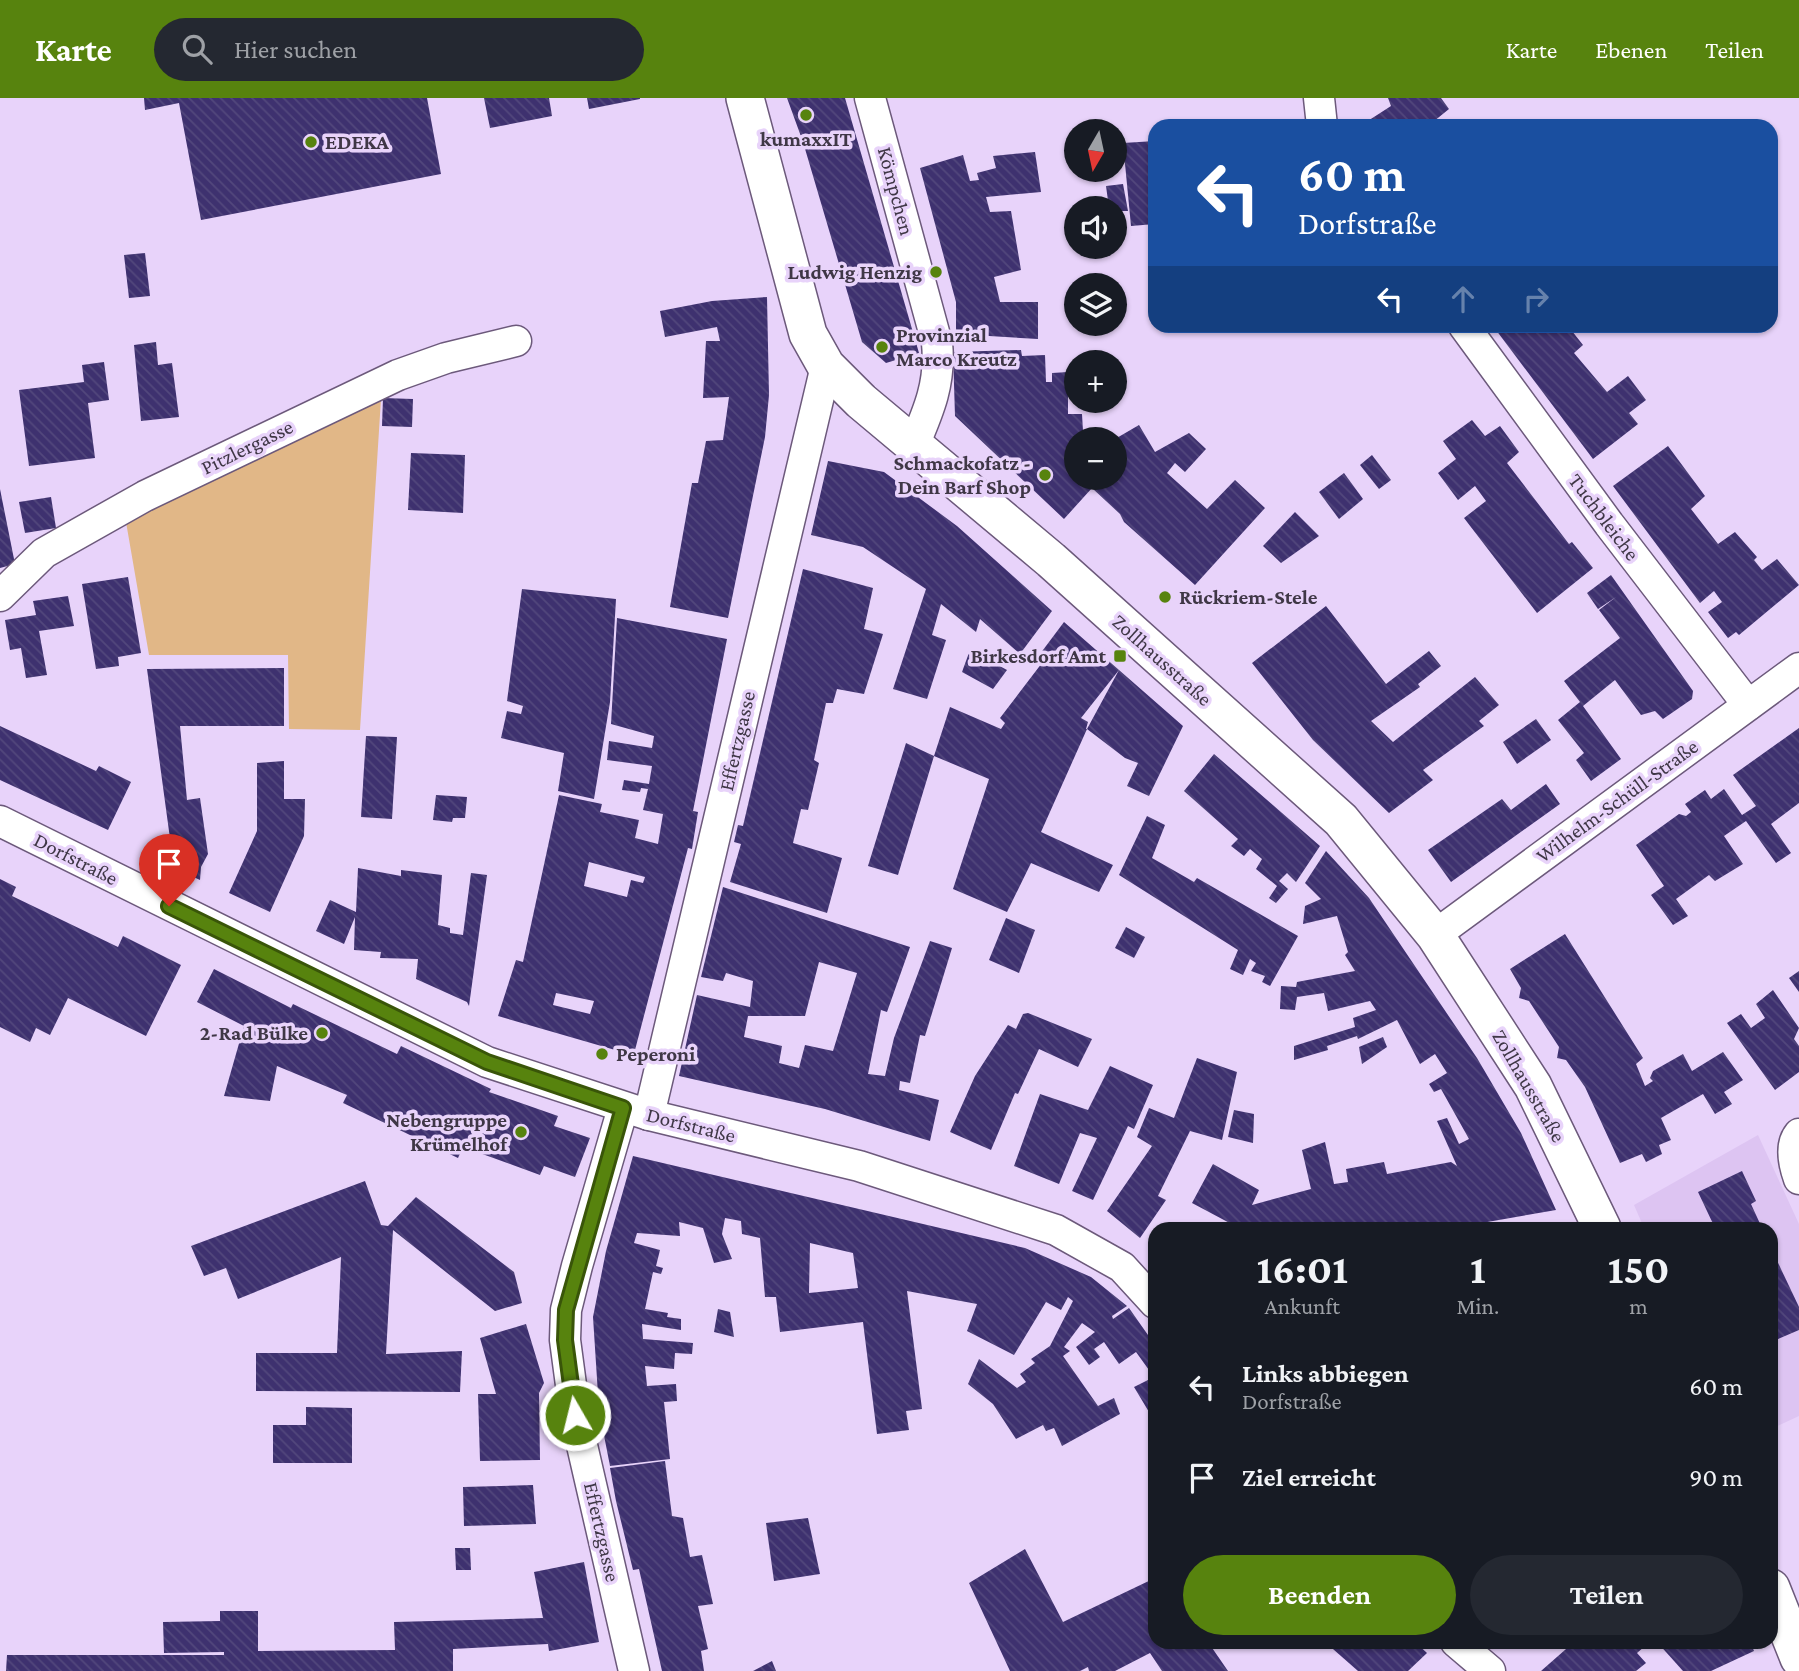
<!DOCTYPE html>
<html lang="de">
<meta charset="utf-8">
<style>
body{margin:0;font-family:"Crimson Pro",serif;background:#242831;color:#f1f3f6;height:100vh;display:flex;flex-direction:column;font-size:26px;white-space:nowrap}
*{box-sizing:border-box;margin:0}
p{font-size:23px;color:#9ea1a6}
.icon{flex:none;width:38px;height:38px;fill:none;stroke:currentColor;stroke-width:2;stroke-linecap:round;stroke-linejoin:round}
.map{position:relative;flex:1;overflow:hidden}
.drawer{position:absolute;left:1148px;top:1124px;width:630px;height:427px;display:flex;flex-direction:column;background:#171b24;border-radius:21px;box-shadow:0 2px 5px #0004}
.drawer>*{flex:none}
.top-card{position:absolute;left:1148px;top:21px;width:630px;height:214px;border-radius:21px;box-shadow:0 2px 5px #0004;background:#1a4fa0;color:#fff;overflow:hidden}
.needle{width:46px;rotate:189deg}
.controls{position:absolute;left:1064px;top:21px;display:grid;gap:14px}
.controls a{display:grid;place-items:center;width:63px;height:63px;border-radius:50%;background:#171b24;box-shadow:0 2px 5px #0004;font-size:35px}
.pin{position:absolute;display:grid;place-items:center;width:60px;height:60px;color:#fff;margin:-72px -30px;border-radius:50% 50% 50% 0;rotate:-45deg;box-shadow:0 0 7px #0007}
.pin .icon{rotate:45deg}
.me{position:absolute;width:77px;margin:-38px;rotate:352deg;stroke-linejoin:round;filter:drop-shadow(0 0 5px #0008)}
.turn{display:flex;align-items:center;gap:24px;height:147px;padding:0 35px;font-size:32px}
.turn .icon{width:91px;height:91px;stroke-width:2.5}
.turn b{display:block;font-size:49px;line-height:60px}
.lanes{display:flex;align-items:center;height:66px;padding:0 35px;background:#0003;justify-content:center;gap:35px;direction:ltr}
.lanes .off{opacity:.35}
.eta{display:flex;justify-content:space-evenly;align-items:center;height:119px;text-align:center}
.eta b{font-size:42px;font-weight:700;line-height:49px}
.action{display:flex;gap:14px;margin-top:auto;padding:14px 35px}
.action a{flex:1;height:80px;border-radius:42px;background:#57830e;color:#fff;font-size:28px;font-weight:700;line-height:80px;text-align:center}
.action a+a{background:#242831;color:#f1f3f6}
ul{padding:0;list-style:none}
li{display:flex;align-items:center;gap:21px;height:91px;padding:0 35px}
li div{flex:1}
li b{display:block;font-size:26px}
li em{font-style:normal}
header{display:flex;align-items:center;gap:42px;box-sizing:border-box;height:98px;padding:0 35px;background:#57830e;color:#fff}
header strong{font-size:33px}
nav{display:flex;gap:38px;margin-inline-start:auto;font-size:24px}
.search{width:490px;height:63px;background:#242831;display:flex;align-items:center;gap:18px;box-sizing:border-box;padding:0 24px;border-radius:38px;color:#9ea1a6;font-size:26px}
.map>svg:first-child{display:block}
.built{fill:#ddc4f2}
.green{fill:#e1b787}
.building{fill:url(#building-back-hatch);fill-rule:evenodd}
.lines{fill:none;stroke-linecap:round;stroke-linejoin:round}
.minor-casing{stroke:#6c597b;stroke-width:33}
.tertiary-casing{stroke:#6c597b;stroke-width:40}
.minor{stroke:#fff;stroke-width:30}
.tertiary{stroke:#fff;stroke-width:37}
.route-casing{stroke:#395509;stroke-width:18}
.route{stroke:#57830e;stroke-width:12}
.poi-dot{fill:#57830e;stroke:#e8d3fa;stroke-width:2.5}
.labels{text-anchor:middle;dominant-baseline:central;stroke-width:7;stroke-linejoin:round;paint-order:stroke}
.poi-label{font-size:21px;font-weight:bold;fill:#3f3746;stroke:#e8d3fa;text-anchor:end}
.street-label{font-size:21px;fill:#3f3746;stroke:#e8d3fa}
</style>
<header>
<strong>Karte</strong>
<div class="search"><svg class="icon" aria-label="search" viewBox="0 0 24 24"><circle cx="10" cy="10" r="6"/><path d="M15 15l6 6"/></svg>Hier suchen</div>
<nav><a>Karte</a><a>Ebenen</a><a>Teilen</a></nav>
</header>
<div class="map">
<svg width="1799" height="1573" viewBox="0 0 1799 1573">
<defs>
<pattern id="building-back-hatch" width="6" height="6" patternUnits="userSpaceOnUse" patternTransform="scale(1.75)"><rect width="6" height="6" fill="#3e316f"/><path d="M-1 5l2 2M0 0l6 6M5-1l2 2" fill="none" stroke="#52477c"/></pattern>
</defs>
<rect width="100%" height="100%" fill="#e8d3fa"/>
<polygon class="built" points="1758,1037 1799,1126 1799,1318 1771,1331 1771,1130 1644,1130 1634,1107"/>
<polygon class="green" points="381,301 360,632 289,631 288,557 149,557 126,424"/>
<g class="building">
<polygon points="144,0 427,0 441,76 201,122 179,5 145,12"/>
<polygon points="484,0 549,0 552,18 490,30"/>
<polygon points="587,0 640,0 640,1 589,11"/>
<polygon points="787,0 845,0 919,255 886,265 862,244 803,44"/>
<polygon points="1388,0 1441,0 1449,11 1428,28 1360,28 1391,8"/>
<polygon points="1155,43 1155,126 1131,128 1123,45"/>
<polygon points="1035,54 1041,94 986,99 990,114 1011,113 1021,172 994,179 1000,204 1038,204 1038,241 956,236 956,204 920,70 963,57 970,83 979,82 977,75 996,70 993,58"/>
<polygon points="1123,86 1128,113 1115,113 1115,110 1109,110 1106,88"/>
<polygon points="145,155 150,198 129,200 124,157"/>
<polygon points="767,199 769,297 765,339 728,520 670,509 692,385 698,385 706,343 723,342 729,299 703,300 706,243 720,243 717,229 665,239 660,213 712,203"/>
<polygon points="1501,228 1568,228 1583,247 1574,255 1607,294 1628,278 1646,302 1629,315 1638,326 1593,361 1496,232"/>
<polygon points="156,244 158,267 172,265 179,319 141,323 134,247"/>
<polygon points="1021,252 1022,258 1045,257 1046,284 1052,284 1052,275 1068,274 1068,316 1082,316 1083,333 1080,334 1089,341 1076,341 1076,380 1101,380 1105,383 1115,380 1117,375 1115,341 1139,327 1155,354 1189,335 1206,351 1185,374 1175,365 1167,375 1207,411 1235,382 1265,410 1195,487 1124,424 1120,416 1092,390 1064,421 955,318 953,254"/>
<polygon points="104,264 109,302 88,305 95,360 29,368 19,292 84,284 82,267"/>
<polygon points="383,300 413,301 412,329 382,328"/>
<polygon points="1472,322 1485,338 1500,328 1519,354 1507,365 1569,446 1572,444 1593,470 1537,515 1464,420 1486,403 1475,388 1458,402 1438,375 1456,361 1443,343"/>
<polygon points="1668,348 1705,398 1691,411 1718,446 1735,434 1757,459 1754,462 1762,472 1777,461 1799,487 1739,537 1736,534 1728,540 1708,514 1722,504 1714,493 1700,505 1613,388"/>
<polygon points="411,355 465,357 463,415 408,412"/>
<polygon points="1372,357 1391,382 1379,391 1360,367"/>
<polygon points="828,363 884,374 957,428 1052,513 1020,556 980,521 976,534 941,506 932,537 946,542 927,601 893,591 926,491 863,449 811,437"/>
<polygon points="1344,375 1363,401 1339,421 1319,394"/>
<polygon points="0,391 15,466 0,470"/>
<polygon points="51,399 56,430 25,435 19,404"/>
<polygon points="1295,414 1319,438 1281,465 1263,448"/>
<polygon points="803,471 873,490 864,531 883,536 864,596 837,591 833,605 826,605 814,662 819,665 808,712 801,711 793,745 842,760 827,815 730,784 741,746 734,744 738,727 743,728"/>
<polygon points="1611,477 1693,593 1692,601 1663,621 1655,613 1641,617 1615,582 1583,608 1621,661 1591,683 1576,662 1584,655 1558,622 1580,604 1564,583 1620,540 1599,512 1616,499 1598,511 1587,495"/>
<polygon points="128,479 141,555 118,559 119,568 96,571 82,486"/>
<polygon points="522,491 616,501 610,604 594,701 558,693 564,655 501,640 507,613 521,616 523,608 507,603"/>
<polygon points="68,498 74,528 39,533 47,577 26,580 21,550 10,552 5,522 36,517 33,503"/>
<polygon points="1326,508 1386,586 1429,553 1441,568 1418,586 1420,589 1371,623 1393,644 1475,579 1499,607 1479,623 1484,628 1423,672 1433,682 1389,715 1313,642 1252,565"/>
<path d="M617 520 727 541 693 713 698 714 692 751 688 750 635 952 629 956 498 918 516 862 523 864 559 697 602 706 600 714 639 722 635 740 658 746 663 716 643 712 648 691 641 690 640 694 622 692 624 682 649 686 652 668 607 662 609 643 652 650 654 638 611 626ZM589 764 645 779 643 785 631 782 627 799 584 788ZM556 895 594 903 590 916 553 907Z"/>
<polygon points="1064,524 1119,572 1183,628 1149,698 1127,688 1138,665 1125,660 1087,631 1119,572 1081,620 1088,624 1086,631 1087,631 1041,734 1113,767 1099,794 1031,765 1007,814 953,791 989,681 934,658 898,777 868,768 906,645 934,658 950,609 1001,631 1005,625 1000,620 1045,561 1040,556"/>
<polygon points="970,552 1007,572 993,591 962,574"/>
<polygon points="284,570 284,628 180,628 187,702 200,700 208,756 201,769 200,782 174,770 147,571"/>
<polygon points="1536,621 1551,642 1517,666 1503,644"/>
<polygon points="0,628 96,673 99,668 131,684 108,732 0,682"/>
<polygon points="1799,630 1799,705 1771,726 1791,755 1776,765 1746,723 1724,738 1743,766 1715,783 1709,777 1676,801 1688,818 1673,827 1651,797 1664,788 1636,747 1679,716 1686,718 1691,714 1685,706 1705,692 1711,701 1724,691 1742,717 1756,708 1733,677"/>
<polygon points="366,638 397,639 392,721 361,719"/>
<polygon points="1214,656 1320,748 1296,784 1287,775 1279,783 1288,791 1276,805 1269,800 1277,788 1256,771 1262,761 1250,751 1244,758 1231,748 1238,741 1184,693"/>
<polygon points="284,663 284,701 305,701 304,738 270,814 229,795 257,733 257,665"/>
<polygon points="1546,686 1560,706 1451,784 1428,752 1502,701 1511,712"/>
<polygon points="436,697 467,699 465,720 453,720 452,724 433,722"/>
<polygon points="1147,718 1165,727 1152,760 1194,784 1197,780 1298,838 1270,888 1262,884 1265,878 1251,873 1256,865 1250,861 1243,877 1230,871 1238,852 1119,777"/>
<polygon points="1326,753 1369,800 1477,960 1521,1035 1556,1112 1453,1130 1239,1130 1192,1105 1213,1066 1259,1092 1252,1107 1311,1091 1302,1052 1325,1044 1334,1086 1348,1084 1346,1071 1384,1064 1387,1076 1451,1064 1457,1068 1437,1023 1447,1020 1459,1046 1469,1041 1441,991 1434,994 1429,986 1447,975 1435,956 1420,966 1397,922 1358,941 1357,938 1327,948 1328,952 1294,962 1294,948 1355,929 1353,920 1376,912 1370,903 1328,913 1324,895 1297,899 1295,912 1280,911 1281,888 1296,889 1297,884 1355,873 1345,857 1348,854 1337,818 1303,826 1305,808 1321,801 1305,785"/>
<polygon points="358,770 401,778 401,772 442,777 438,827 450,830 450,835 463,837 471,775 487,777 469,908 467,904 416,881 418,861 380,860 381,854 354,852 355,819 344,846 316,833 330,802 356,814"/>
<polygon points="0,781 16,789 12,798 118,849 123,838 181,867 146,938 68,900 50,937 36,930 30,944 0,929"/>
<path d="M723 789 910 849 887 914 881 912 868 976 885 978 894 940 930 843 952 850 925 938 920 937 910 985 900 983 899 992 939 1002 930 1043 825 1011 679 978 697 897 750 909 753 883 726 875 723 883 701 879ZM819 864 857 875 833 953 805 947 799 970 779 965 782 948 744 939 748 918H805Z"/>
<polygon points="1006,820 1035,832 1019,875 989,862"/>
<polygon points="1126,829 1145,839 1134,860 1115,850"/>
<polygon points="1565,836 1643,960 1636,966 1645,988 1653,983 1650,980 1653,973 1683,956 1692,973 1723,954 1743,982 1724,994 1732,1006 1715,1016 1703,996 1661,1020 1671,1042 1659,1047 1662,1056 1646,1064 1642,1056 1620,1065 1585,989 1566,962 1557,960 1559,949 1529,903 1519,900 1521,890 1510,871"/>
<polygon points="214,871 291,910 293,906 397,956 401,948 491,991 489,994 558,1018 554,1028 590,1040 575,1079 544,1068 540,1077 463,1049 458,1060 343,1005 347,997 277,968 270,1003 224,998 244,928 197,904"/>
<polygon points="1799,873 1799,894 1789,880"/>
<polygon points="1773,892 1799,930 1794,941 1799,948 1799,974 1775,992 1727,925 1741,916 1751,930 1765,920 1756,906"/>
<polygon points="1028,915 1092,941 1078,969 1039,951 1018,996 1015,995 991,1052 950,1034 975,978 1008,927 1016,931 1023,916"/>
<polygon points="1383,939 1387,949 1362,966 1359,949"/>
<polygon points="1197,960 1237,974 1222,1042 1190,1033 1158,1098 1166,1102 1140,1140 1107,1113 1152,1048 1137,1039 1149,1010 1174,1020"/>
<polygon points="1110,968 1153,987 1134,1031 1128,1028 1093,1102 1072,1093 1097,1040 1080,1035 1059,1086 1014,1068 1040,996 1088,1012"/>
<polygon points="1234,1012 1254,1016 1253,1045 1228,1039"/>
<path d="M633 1058 1025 1150 1091 1179 1127 1208 1112 1218 1113 1221 1129 1210 1155 1247V1324L1134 1289 1154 1279 1136 1254 1119 1266 1104 1244 1094 1251 1100 1259 1089 1267 1076 1249 1095 1234 1082 1225 1064 1249 1070 1253 1063 1258 1098 1308 1114 1300 1120 1316 1062 1348 1054 1330 1046 1333 1043 1327 1016 1341 993 1306 968 1286 979 1261 1017 1290 1026 1284 1020 1276 1035 1265 1031 1261 1050 1248 1073 1203 1068 1199 1061 1212 1046 1204 1014 1257 967 1233 977 1206 907 1193 922 1311 906 1313 909 1332 877 1336 863 1224 780 1234 776 1199H765L760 1140 742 1136 741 1123 725 1120 722 1136 732 1161 714 1165 703 1130 679 1124 680 1138 637 1135 634 1145 660 1152 656 1168 663 1170 661 1176 653 1174 645 1211 668 1215 667 1219 681 1221V1232L642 1226 643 1241 693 1245 692 1256 675 1255 674 1271 645 1268 647 1288 676 1286 677 1303 664 1304 670 1361 610 1368 599 1312 593 1219 606 1153ZM810 1145 853 1155 858 1190 809 1195Z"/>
<polygon points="1742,1073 1756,1103 1751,1106 1762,1130 1715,1130 1698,1094"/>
<polygon points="365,1083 381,1127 388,1128 416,1099 514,1174 522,1205 495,1213 393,1132 386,1256 462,1253 460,1294 256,1293 256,1255 337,1255 341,1159 238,1201 226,1170 204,1178 191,1148"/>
<polygon points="1771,1150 1799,1209 1799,1232 1771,1244"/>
<polygon points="718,1211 730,1214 734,1239 714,1234"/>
<polygon points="526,1226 544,1285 539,1295 540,1362 480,1363 478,1296 496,1296 480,1240"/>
<polygon points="306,1309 352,1310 352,1365 273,1365 273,1327 306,1327"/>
<polygon points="665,1363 672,1418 683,1420 690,1459 702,1457 713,1506 698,1508 708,1551 701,1553 704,1573 662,1573 639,1471 633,1472 616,1403 610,1370"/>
<polygon points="533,1387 536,1426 464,1428 463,1389"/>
<polygon points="808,1420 820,1476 774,1483 766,1425"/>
<polygon points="455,1450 470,1450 471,1472 456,1472"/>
<polygon points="1025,1451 1063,1524 1155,1480 1155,1544 1208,1544 1228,1573 1162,1573 1150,1555 1115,1573 1089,1573 1088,1569 1080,1573 1010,1573 969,1485"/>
<polygon points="584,1464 599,1544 549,1553 548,1546 453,1551 453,1573 6,1573 7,1557 224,1557 224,1554 164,1555 163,1524 220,1523 220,1513 258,1513 258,1553 395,1552 394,1524 543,1520 534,1474"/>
<polygon points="1325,1544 1415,1544 1427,1555 1408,1573 1358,1573"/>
<polygon points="1574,1544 1641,1544 1645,1548 1637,1555 1646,1565 1636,1573 1541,1573"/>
<polygon points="1657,1544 1750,1544 1754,1553 1711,1573 1683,1573"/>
<polygon points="772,1563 776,1573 753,1573"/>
</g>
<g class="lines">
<g class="minor-casing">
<g id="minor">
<path d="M870 0 937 245C941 284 929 312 914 347"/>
<polyline points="1319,0 1322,28"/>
<polyline points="1464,228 1609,426 1748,607"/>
<polyline points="0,498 44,455 145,398 398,277 446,260 516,243"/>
<polyline points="0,723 487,964 649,1017 859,1068 1056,1132 1122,1169 1155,1205"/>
<polyline points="1435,837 1799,570"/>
<polyline points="623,1010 577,1168 566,1212 565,1242 575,1317 634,1573"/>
<polyline points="649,1017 826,268"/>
<path d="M1799 1036C1789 1048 1794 1067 1799 1081"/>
<polyline points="1456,1544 1490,1573"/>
</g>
</g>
<g class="tertiary-casing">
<g id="tertiary">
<polyline points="745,0 808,236 826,268 861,303 1051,462 1341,722 1435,837 1533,988 1602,1130"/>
<polyline points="1771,1490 1799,1560"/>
</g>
</g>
<use href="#minor" class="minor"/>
<use href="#tertiary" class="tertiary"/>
</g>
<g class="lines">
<g class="route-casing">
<polyline id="route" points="169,808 487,964 623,1010 566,1212 565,1242 575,1317"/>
</g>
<use href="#route" class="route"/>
</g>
<g class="poi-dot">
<circle cx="806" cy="17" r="7"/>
<circle cx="311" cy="44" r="7"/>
<circle cx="936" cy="174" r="7"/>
<circle cx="882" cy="249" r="7"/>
<circle cx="1045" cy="377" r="7"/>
<circle cx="1165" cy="499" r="7"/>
<rect x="1113" y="551" width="14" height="14" rx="3.5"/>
<circle cx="322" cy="935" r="7"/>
<circle cx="602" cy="956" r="7"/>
<circle cx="521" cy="1034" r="7"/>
</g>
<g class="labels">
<g class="poi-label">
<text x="806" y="41" text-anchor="middle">kumaxxIT</text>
<text x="325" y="44" text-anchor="start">EDEKA</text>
<text x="922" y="174">Ludwig Henzig</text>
<text x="896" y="237" text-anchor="start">Provinzial<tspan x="896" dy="24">Marco Kreutz</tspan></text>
<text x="1031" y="365">Schmackofatz -<tspan x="1031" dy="24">Dein Barf Shop</tspan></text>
<text x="1179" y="499" text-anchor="start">Rückriem-Stele</text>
<text x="1106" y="558">Birkesdorf Amt</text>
<text x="308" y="935">2-Rad Bülke</text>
<text x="616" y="956" text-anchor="start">Peperoni</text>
<text x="507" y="1022">Nebengruppe<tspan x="507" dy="24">Krümelhof</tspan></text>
</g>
<g class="street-label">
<text transform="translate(896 93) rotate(75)">Kömpchen</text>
<text transform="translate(247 349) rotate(-26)">Pitzlergasse</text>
<text transform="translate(1604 419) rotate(53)">Tuchbleiche</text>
<text transform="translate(1162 562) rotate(42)">Zollhausstraße</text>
<text transform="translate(737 643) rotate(-77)">Effertzgasse</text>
<text transform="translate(1617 703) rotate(-36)">Wilhelm-Schüll-Straße</text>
<text transform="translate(76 761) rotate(27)">Dorfstraße</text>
<text transform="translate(1529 988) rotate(60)">Zollhausstraße</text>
<text transform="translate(691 1027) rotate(14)">Dorfstraße</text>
<text transform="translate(602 1434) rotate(77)">Effertzgasse</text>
</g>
</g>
</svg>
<div class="controls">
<a><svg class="needle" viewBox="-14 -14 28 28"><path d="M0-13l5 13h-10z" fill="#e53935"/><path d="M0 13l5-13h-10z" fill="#9ea1a6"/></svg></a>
<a><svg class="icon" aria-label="sound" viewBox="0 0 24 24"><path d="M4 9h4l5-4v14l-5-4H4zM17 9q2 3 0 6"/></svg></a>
<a><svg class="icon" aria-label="layers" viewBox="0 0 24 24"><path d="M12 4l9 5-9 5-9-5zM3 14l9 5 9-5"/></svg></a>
<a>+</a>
<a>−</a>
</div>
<div class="pin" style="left:169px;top:808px;background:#d93025"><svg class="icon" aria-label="arrive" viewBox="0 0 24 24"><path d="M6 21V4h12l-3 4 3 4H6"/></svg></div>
<svg class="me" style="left:575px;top:1317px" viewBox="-20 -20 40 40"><circle r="17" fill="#57830e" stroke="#fff" stroke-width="3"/><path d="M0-11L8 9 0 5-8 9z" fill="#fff"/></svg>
<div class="top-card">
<div class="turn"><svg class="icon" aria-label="left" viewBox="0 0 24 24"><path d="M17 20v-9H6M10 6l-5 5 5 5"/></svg><div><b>60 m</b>Dorfstraße</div></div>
<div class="lanes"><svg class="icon" aria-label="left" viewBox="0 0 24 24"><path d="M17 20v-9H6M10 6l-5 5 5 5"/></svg><svg class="icon off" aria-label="ahead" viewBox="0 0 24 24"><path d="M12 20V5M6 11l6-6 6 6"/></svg><svg class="icon off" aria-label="right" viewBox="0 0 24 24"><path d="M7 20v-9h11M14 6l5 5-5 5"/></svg></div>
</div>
<section class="drawer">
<div class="eta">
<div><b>16:01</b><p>Ankunft</p></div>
<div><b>1</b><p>Min.</p></div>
<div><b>150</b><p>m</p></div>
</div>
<ul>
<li><svg class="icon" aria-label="left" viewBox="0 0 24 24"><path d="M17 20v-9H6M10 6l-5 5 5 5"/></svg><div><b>Links abbiegen</b><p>Dorfstraße</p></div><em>60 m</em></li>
<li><svg class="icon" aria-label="arrive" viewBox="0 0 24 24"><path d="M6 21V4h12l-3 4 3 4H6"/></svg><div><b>Ziel erreicht</b></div><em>90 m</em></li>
</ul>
<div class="action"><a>Beenden</a><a>Teilen</a></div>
</section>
</div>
